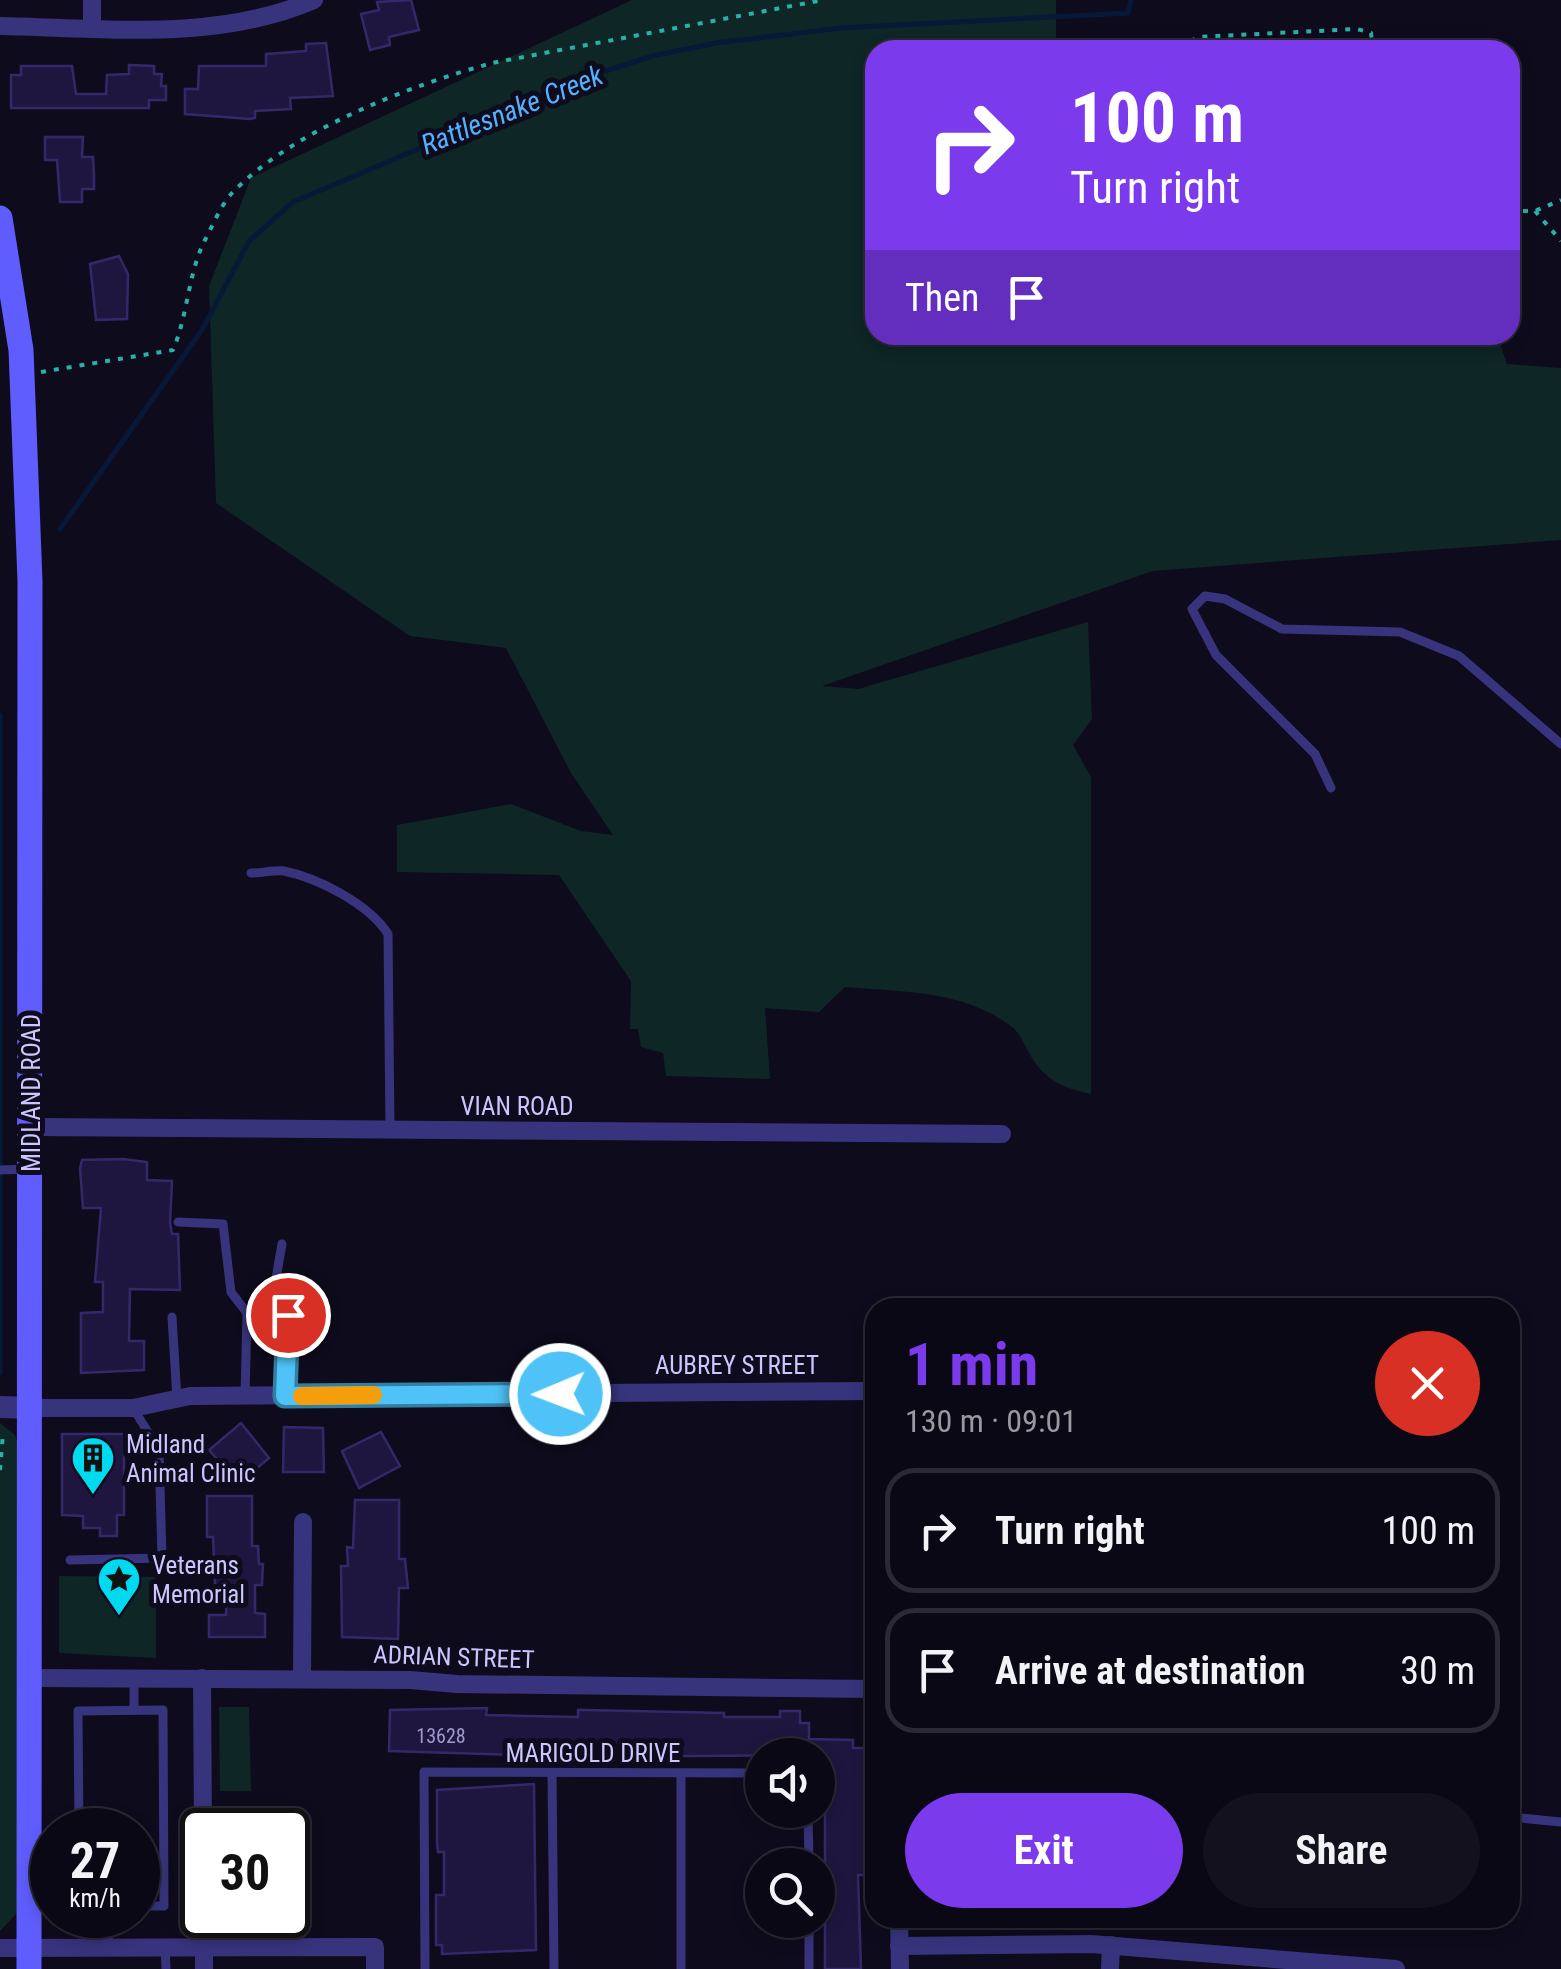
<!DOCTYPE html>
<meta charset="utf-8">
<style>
body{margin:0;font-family:"Roboto Condensed",sans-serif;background:#13111e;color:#f1f3f6;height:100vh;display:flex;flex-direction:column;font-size:38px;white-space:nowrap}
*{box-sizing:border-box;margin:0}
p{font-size:32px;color:#999aa0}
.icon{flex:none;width:55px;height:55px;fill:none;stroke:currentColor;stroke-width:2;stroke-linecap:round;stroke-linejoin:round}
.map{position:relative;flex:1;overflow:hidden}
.side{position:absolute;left:865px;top:1298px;width:655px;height:630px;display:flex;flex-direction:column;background:#0a0815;border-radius:30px;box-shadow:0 5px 15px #0003,0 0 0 2px #2a2934}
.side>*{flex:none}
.top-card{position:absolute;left:865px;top:40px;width:655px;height:305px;border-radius:30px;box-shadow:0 5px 15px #0003,0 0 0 2px #2a2934;background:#7c3aed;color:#fff;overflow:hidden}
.controls{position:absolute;left:745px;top:1738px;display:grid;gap:20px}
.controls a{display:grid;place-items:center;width:90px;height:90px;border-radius:50%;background:#0a0815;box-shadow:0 5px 15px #0003,0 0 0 2px #2a2934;font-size:50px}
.speed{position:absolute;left:30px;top:1808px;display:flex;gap:20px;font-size:50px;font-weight:700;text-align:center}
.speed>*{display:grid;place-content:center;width:130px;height:130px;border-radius:50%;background:#0a0815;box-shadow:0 5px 15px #0003,0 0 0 2px #2a2934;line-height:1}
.speed small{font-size:25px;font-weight:400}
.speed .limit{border:5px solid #111;border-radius:15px;background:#fff;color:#111}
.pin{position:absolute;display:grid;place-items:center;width:85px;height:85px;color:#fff;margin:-42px;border:5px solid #fff;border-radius:50%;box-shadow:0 2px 10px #0007}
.me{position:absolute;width:110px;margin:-55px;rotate:269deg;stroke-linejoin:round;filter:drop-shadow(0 0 8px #0008)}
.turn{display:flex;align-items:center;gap:35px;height:210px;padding:0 40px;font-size:45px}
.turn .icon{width:130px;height:130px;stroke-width:2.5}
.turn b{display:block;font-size:70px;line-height:85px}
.then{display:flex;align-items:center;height:95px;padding:0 40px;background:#0003;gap:20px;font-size:38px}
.round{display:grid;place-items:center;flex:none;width:105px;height:105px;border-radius:52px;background:#13111e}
.headline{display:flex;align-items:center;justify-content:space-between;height:170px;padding:0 40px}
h1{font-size:60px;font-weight:700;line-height:75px;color:#7c3aed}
.primary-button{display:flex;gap:20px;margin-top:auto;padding:20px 40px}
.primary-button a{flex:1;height:115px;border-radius:60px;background:#7c3aed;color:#fff;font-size:40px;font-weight:700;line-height:115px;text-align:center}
.primary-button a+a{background:#13111e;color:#f1f3f6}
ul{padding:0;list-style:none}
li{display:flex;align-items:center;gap:30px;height:125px;margin:0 20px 15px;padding:0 20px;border:5px solid #2a2934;border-radius:30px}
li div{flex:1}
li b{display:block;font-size:38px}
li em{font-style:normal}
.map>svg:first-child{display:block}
.green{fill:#0e2625}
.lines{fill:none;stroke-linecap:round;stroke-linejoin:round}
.stream{stroke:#071939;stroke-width:5}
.building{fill:#1e163e;stroke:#35286a;stroke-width:2.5}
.path{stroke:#29b0a7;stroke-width:4;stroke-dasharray:5 8;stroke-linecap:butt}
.service{stroke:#37347d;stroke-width:9}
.minor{stroke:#37347d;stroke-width:18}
.tertiary{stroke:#37347d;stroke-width:22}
.secondary{stroke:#605dff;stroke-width:25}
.route-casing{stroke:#337fa1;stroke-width:25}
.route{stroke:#4fc3f7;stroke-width:18}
.slow{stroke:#f59e0b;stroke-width:18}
.labels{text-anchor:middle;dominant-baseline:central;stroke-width:10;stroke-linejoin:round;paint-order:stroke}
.number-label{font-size:20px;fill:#a09acf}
.street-label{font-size:25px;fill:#ccc6ff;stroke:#0e0b1c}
.poi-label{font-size:25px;fill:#ccc6ff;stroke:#0e0b1c;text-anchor:start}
.water-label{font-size:28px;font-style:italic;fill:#54b1ff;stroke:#0e0b1c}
</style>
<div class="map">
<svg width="1561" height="1969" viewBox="0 0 1561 1969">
<rect width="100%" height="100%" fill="#0e0b1c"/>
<g class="green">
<path d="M632 0H1056V50H875V335H1497L1507 364 1561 368V540L1153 571 822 686 858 689 1088 622 1092 719 1073 745 1091 777V1094C1062 1088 1044 1080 1029 1053 1024 1044 1020 1033 1012 1027 965 990 901 992 845 987L819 1012 765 1008 770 1079 666 1076 663 1053 641 1047 638 1029H630L631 981 559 875 397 872V825L511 804 581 831 613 835 571 773 506 648 410 636 216 503 209 286 251 178Z"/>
<polygon points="0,1423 15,1435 19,1448 17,1913 0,1931"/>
<polygon points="59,1576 156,1577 156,1658 59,1653"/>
<polygon points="219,1707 249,1707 251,1791 220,1791"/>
</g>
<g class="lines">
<g class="stream">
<polyline points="60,529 202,330 249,241 293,202 590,76 652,56 716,43 841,28 1128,13 1131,0"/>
<polyline points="0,715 0,1373"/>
</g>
</g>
<g class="building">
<polygon points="411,0 419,30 389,37 390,45 370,50 361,14 379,10 377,2"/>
<polygon points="326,43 333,96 290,98 291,109 255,111 255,118 250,119 185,114 185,89 198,89 199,66 266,66 266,54 306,51 306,44"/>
<polygon points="129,65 154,66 154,74 162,74 161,86 166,86 166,100 149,100 149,108 11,108 11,75 21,75 21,66 72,66 76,94 106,94 107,75 129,74"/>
<polygon points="45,137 83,137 82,157 93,157 94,175 94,189 82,189 82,202 60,202 57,160 45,160"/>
<polygon points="119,256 128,274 127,319 96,320 90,264"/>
<polygon points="123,1159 147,1162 147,1180 172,1181 170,1223 172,1234 178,1234 180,1290 130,1289 129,1341 144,1341 144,1370 81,1373 81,1313 103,1312 103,1282 95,1282 101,1208 83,1208 80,1168 82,1160"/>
<polygon points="241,1423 269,1458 239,1483 209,1450"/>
<polygon points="284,1427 323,1428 324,1472 283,1472"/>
<polygon points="381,1432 400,1466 359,1488 342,1451"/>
<polygon points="62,1434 124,1434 124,1515 117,1515 117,1536 100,1536 100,1528 83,1528 83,1516 62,1515"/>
<polygon points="207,1496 252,1496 252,1546 258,1546 259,1564 263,1564 262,1585 255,1585 255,1613 265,1614 265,1637 209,1637 209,1615 226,1615 227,1585 215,1586 213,1537 207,1537"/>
<polygon points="355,1500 399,1500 399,1559 405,1559 408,1588 399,1588 398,1639 342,1637 341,1566 348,1566 347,1547 353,1548"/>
<polygon points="487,1708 486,1715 526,1716 578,1717 578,1710 586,1710 724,1713 724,1717 780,1717 780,1711 800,1711 800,1723 809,1723 809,1739 853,1740 853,1748 869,1748 865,1875 858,1875 861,1969 825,1969 825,1799 820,1755 546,1757 546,1750 519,1750 519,1755 389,1751 390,1710"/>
<polygon points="534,1784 536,1950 442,1954 442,1945 436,1945 436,1895 444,1895 444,1852 438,1852 437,1843 437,1790"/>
</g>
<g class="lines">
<g class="path">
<polyline points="1181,50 1197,37 1357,29 1371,33 1373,50"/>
<polyline points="1510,211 1535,211 1561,200"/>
<polyline points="1535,211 1561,241"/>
<path d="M41 372 173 350C188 315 188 273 205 240 213 225 221 205 232 193 293 130 409 86 492 63L823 0"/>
<polyline points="0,1470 3,1433"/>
</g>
<g class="service">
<polyline points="1331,788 1315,754 1216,655 1192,609 1205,596 1225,599 1282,629 1400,632 1459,656 1561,744"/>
<path d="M251 873C262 873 274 870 284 871 318 878 369 904 388 934L390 1130"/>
<polyline points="0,1170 29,1169"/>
<polyline points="178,1222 223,1224 231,1292 247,1313 275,1284 282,1244"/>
<polyline points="172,1317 177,1399"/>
<polyline points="245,1396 247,1313 288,1315 285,1394"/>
<polyline points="70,1560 162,1558 159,1450 133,1408"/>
<polyline points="134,1678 134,1710"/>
<polyline points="552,1773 554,1969"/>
<polyline points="681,1773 681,1969"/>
<polyline points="808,1810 809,1865"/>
<polyline points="1510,1817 1561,1822"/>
<polyline points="79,1830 78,1711 163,1710 164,1906 138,1906"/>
<polyline points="809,1920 809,1969"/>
<polyline points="108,1947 109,1915"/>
<polyline points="165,1947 166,1969"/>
<polyline points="425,1969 424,1772 762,1773"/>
</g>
<g class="minor">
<polyline points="92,0 92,28"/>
<path d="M0 26C104 28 217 42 314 0"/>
<polyline points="31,1127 1002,1134"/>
<polyline points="33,1408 133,1408 190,1396 875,1391"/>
<polyline points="32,1678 410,1680 457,1684 875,1689"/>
<polyline points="202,1678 203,1830"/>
<polyline points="302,1679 303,1522"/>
<polyline points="204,1915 204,1969"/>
<polyline points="899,1918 900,1969"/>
<polyline points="899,1946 1091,1944 1396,1969"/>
<polyline points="0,1948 375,1947 375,1969"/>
<polyline points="1110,1969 1111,1945"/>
</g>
<polyline class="tertiary" points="0,1407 33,1408"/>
<polyline class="secondary" points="0,218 21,350 30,581 29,1969"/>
</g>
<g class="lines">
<g class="route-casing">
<polyline id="route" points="288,1315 285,1396 560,1394"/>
</g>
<use href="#route" class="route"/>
<polyline class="slow" points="302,1396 373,1395"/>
</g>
<defs>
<g id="building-pin" transform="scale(2.25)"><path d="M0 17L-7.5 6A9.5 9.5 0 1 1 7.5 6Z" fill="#00daf1" stroke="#0e0b1c"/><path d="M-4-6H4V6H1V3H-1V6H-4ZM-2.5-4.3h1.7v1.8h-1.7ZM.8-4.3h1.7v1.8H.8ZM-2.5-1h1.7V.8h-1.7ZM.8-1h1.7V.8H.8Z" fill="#111"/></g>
<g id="sight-pin" transform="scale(2.25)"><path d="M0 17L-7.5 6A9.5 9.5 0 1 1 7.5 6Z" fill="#00daf1" stroke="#0e0b1c"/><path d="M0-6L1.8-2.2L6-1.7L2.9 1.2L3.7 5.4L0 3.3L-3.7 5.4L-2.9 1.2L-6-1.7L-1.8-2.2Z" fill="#111"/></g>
</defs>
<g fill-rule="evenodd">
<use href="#building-pin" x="93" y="1458"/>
<use href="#sight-pin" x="119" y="1579"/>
</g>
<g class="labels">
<g class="number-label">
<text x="441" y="1736">13628</text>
</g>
<g class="street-label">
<text transform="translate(31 1093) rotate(-90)">MIDLAND ROAD</text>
<text x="517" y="1106">VIAN ROAD</text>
<text x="737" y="1365">AUBREY STREET</text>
<text transform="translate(454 1657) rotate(2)">ADRIAN STREET</text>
<text x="593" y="1753">MARIGOLD DRIVE</text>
</g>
<g class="poi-label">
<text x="126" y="1444">Midland<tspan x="126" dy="29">Animal Clinic</tspan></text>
<text x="152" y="1565">Veterans<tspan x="152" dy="29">Memorial</tspan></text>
</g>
<g class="water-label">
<text transform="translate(512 110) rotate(-22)">Rattlesnake Creek</text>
</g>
</g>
</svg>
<div class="controls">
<a><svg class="icon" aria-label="sound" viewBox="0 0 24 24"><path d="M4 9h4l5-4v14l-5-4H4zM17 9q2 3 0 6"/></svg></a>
<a><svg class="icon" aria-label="search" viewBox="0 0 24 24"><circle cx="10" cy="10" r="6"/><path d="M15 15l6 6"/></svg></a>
</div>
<div class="speed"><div>27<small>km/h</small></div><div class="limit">30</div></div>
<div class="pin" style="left:288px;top:1315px;background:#d93025"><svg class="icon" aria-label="arrive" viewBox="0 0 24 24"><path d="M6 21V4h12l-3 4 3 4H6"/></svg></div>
<svg class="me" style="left:560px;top:1394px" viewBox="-20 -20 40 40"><circle r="17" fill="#4fc3f7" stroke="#fff" stroke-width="3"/><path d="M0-11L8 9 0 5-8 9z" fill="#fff"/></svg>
<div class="top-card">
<div class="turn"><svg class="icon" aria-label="right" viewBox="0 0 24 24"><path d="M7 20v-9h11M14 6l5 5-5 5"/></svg><div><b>100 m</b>Turn right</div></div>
<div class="then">Then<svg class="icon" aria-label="arrive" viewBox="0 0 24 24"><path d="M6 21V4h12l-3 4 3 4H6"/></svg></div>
</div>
<section class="side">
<div class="headline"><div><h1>1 min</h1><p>130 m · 09:01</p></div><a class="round" style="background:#d93025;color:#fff"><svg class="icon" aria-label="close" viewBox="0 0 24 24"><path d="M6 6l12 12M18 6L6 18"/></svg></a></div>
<ul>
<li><svg class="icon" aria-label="right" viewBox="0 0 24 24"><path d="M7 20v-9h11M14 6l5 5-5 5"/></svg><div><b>Turn right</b></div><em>100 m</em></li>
<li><svg class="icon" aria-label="arrive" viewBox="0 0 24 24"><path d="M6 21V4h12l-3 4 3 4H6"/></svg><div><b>Arrive at destination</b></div><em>30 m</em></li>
</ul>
<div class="primary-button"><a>Exit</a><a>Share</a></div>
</section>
</div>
